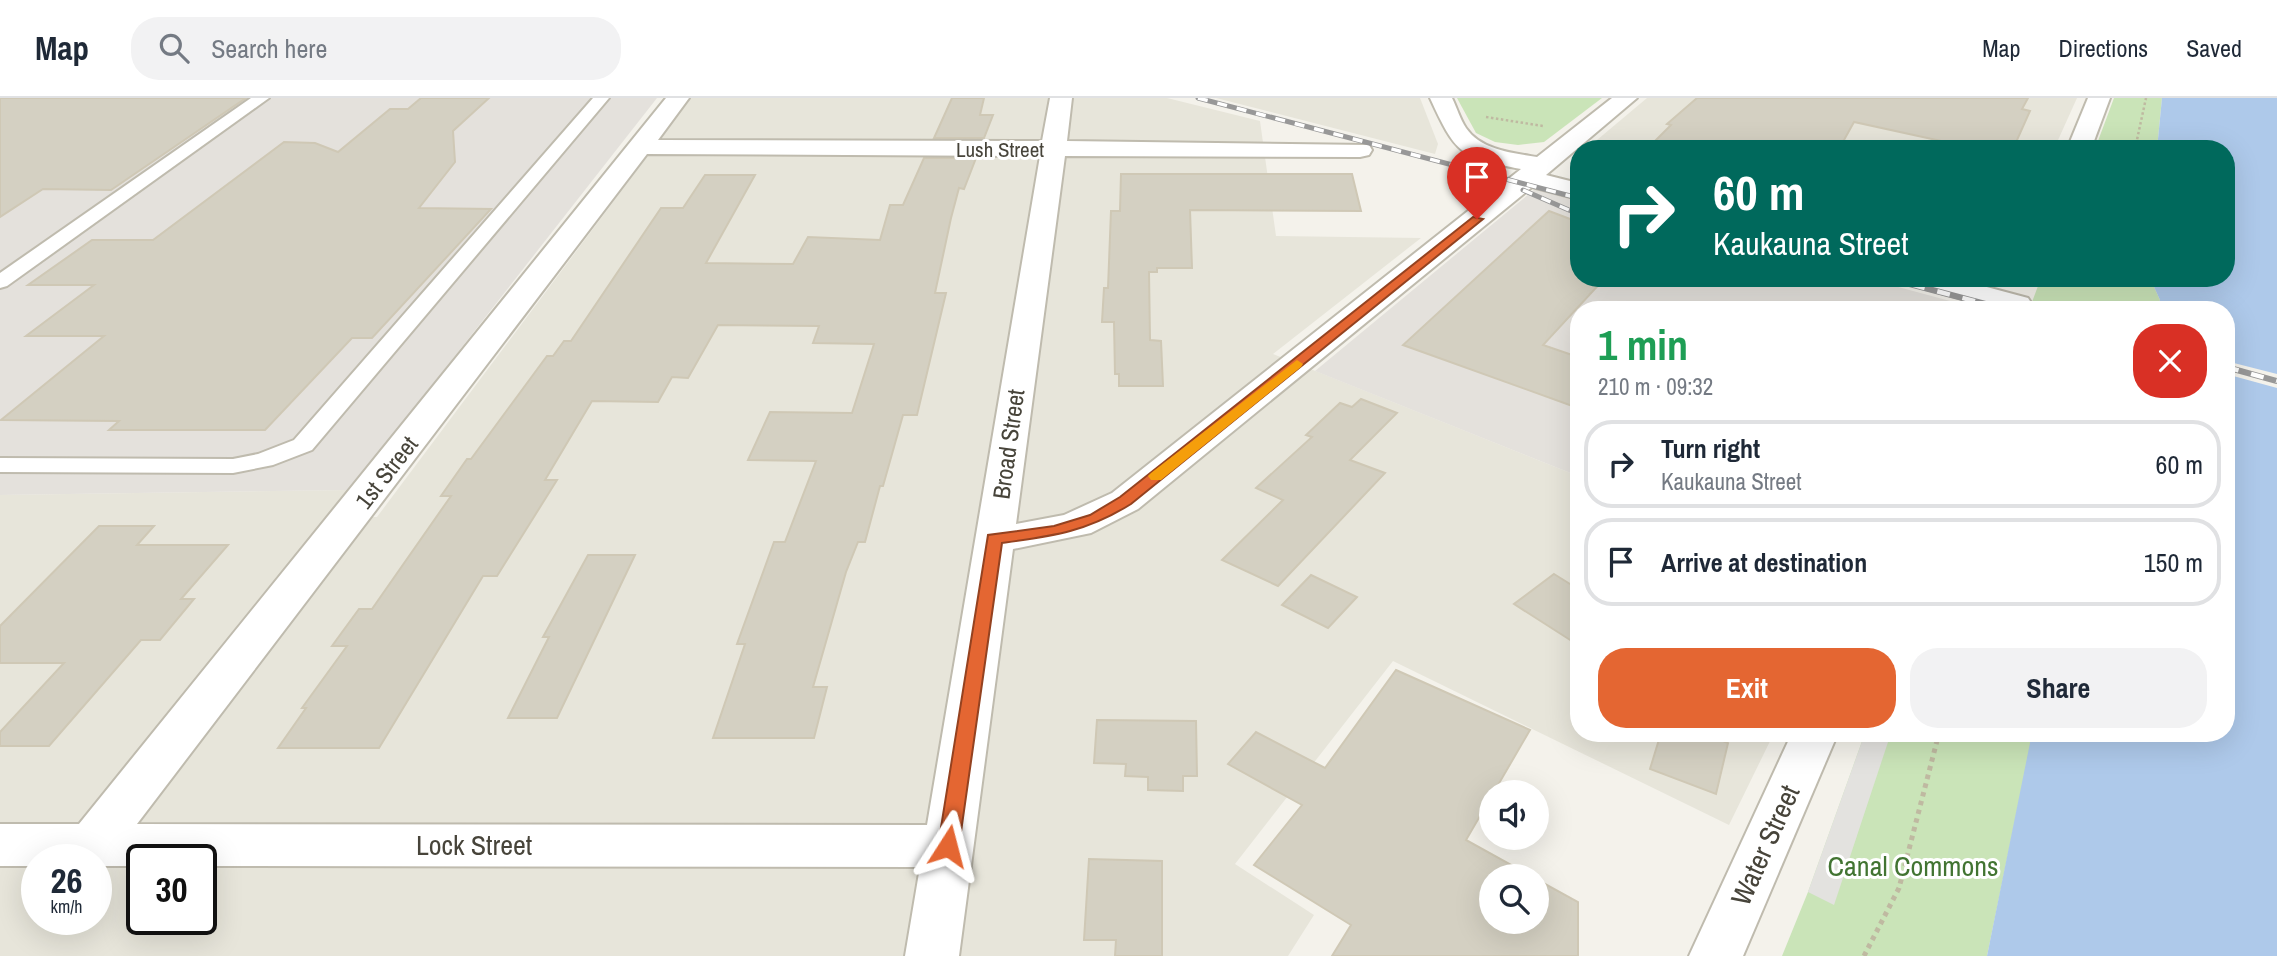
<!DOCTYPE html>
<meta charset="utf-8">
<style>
body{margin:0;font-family:"Archivo Narrow",sans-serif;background:#f2f2f3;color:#1f2937;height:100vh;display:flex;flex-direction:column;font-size:26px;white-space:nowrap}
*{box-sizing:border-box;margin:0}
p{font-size:23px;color:#747a83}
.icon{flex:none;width:38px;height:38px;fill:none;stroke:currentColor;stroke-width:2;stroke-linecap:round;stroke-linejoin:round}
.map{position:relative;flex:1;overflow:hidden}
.sheet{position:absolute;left:1570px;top:203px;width:665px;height:441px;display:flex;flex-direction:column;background:#fff;border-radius:28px;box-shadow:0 7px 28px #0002}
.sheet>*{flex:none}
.top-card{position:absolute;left:1570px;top:42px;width:665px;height:147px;border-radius:28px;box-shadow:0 7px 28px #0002;background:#00695c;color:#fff;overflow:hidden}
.tools{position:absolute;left:1479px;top:682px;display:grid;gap:14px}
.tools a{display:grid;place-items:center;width:70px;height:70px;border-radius:50%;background:#fff;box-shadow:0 7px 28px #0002;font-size:35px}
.speed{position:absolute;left:21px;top:746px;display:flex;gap:14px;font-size:35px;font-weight:700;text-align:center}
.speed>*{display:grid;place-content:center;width:91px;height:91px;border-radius:50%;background:#fff;box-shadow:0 7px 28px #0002;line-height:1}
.speed small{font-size:18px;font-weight:400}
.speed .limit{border:4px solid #111;border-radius:10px;background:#fff;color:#111}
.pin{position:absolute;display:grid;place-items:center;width:60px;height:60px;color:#fff;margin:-72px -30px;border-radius:50% 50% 50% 0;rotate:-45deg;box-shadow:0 0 7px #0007}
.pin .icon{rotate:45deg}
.me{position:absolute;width:77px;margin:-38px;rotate:9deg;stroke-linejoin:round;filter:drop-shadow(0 0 5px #0008)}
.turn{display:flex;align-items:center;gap:24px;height:147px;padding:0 28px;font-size:32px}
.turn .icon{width:91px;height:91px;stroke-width:2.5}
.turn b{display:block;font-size:49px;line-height:60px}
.round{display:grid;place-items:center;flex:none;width:74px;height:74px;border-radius:28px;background:#f2f2f3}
.summary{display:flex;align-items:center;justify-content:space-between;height:119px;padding:0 28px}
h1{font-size:42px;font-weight:700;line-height:52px;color:#1e9e55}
.button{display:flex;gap:14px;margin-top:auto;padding:14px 28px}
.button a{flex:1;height:80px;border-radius:28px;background:#e46632;color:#fff;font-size:28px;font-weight:700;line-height:80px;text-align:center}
.button a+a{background:#f2f2f3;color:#1f2937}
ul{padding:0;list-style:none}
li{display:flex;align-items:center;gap:21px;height:88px;margin:0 14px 10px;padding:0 14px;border:4px solid #e0e1e3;border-radius:28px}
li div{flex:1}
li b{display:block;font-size:26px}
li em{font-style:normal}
header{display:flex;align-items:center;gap:42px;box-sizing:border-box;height:98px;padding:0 35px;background:#fff;border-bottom:2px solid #e0e1e3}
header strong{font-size:33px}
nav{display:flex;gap:38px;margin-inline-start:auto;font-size:24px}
.search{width:490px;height:63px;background:#f2f2f3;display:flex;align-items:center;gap:18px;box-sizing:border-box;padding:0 24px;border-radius:28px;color:#747a83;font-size:26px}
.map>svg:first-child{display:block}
.residential{fill:#e7e5da;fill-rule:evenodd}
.industrial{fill:#e4e1dc}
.green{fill:#cae4b8}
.parking{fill:#e3e2df}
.water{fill:#aec9ea}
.pier{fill:#f4f2eb}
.building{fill:#d4d0c2;stroke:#cfc8b5;stroke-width:2}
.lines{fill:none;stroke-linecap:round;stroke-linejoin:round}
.lane-casing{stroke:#bfbbae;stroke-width:4}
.street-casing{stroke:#bfbbae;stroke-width:4}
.path-far1{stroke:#bfb9a1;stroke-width:2.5;stroke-dasharray:2.5 2.5;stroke-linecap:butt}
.path{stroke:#bfb9a1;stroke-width:5;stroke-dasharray:4.5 4.5;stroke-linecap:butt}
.lane{fill:#fff;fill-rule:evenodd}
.street{fill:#fff;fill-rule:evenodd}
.rail-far1-casing{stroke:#989898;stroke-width:5}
.rail-casing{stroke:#989898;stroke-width:6}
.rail-far1{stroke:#fff;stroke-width:3.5;stroke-dasharray:10;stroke-linecap:butt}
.rail{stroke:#fff;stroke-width:4.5;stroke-dasharray:13;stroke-linecap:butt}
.route{fill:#e46632;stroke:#944220;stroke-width:2}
.slow{fill:#f59e0b}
.labels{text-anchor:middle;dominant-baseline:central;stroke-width:6;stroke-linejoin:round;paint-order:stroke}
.far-street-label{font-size:21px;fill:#47443a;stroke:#fff}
.street-label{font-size:24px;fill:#47443a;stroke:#fff}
.near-street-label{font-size:28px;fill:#47443a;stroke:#fff}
.near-park-label{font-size:28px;fill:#427432;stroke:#fff}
</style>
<header>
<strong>Map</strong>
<div class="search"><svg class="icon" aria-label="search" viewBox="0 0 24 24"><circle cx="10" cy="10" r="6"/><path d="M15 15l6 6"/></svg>Search here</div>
<nav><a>Map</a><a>Directions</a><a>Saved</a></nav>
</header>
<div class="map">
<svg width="2277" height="858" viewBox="0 0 2277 858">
<rect width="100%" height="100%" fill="#f4f2eb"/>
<g class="residential">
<path d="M691 0H1167L1260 23 1276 138 1421 140 1273 256 1578 378V635H1774L1729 727 1393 563 1235 766 1314 817 1288 858H0V397L350 392 351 419H377ZM37 761H96V821H37ZM142 761H201V821H142Z"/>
<polygon points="1216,0 1420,0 1438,46 1435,56"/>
<polygon points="1647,0 2077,0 2054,51 1604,51 1591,47"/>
</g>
<g class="industrial">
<polygon points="0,0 657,0 350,392 0,397"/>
<polygon points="1535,91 1578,103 1578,180 1865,180 1976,210 1578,212 1578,378 1315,273"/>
</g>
<g class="green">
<polygon points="1457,0 1602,0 1544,44 1518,47 1495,44 1476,35"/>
<polygon points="2114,0 2162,0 2157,51 2095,51"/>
<polygon points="2041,180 2150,180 2160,202 2156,212 2029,212"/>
<polygon points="1865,635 2033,635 1987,858 1782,858 1808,794"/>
</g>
<polygon class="parking" points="1865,635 1891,635 1834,807 1808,794"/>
<polygon class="water" points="2162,0 2277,0 2277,858 1987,858 2032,635 2226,635 2226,212 2156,212 2160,202 2150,180 2226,180 2226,51 2157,51"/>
<polygon class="pier" points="2226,263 2277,276 2277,290 2226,276"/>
<g class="building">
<polygon points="0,0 246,0 111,92 43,91 0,119"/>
<polygon points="421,0 489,0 453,33 455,64 419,110 491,111 372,240 352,240 265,332 109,332 119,323 1,322 104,238 26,238 94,187 28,187 92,142 153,142 284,44 315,45 338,54 390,11 408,11"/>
<polygon points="952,0 984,0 980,17 993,17 984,40 934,40"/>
<polygon points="1697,0 2028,0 2022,11 2030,13 2013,51 1937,51 1941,43 1854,24 1839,51 1647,51 1671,27 1667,26"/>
<polygon points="924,60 976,60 964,91 959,90 951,120 935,195 946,195 917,317 903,317 883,388 880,388 865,444 858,444 846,474 813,589 827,589 814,640 713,640 745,546 737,546 774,444 785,444 816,363 748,362 770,314 852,315 874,246 813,245 819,228 718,227 688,280 672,279 658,304 592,303 545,382 557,382 497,478 483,478 379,650 278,650 306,610 302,610 347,548 332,548 359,511 372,511 451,398 441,398 467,361 471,361 547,258 553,258 564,243 571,243 661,110 683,110 705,77 755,77 706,165 793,166 808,139 880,142 890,107 903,107"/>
<polygon points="1121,76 1352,76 1361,113 1190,112 1192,170 1157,170 1157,174 1149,174 1150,242 1161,243 1163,288 1119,288 1119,276 1115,276 1114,224 1102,224 1104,190 1108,190 1111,113 1120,113"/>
<polygon points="1549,113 1578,124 1578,180 1605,180 1543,247 1578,259 1578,310 1403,247"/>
<polygon points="1361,301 1397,315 1350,362 1385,375 1278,488 1222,462 1283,402 1256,390 1312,339 1306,337 1340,305 1352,309"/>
<polygon points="99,428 154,428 137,447 228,447 181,501 194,501 160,542 141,542 49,648 0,648 0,634 64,565 0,565 0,528"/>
<polygon points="588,457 635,457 557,620 508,620 549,539 543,539"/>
<polygon points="1554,476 1578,491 1578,547 1514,506"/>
<polygon points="1311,477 1357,499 1328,530 1282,507"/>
<polygon points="1396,572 1530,632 1466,742 1533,779 1491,779 1491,824 1536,824 1536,781 1578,804 1578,858 1332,858 1351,827 1254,767 1302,707 1228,666 1256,634 1325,670"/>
<polygon points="1097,622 1196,623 1197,678 1183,678 1183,693 1148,692 1148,679 1125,678 1126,666 1094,665"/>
<polygon points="1661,635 1703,635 1728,645 1716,696 1650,671"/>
<polygon points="1089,761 1162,763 1162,858 1115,858 1116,842 1084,842"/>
</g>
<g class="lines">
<g class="lane-casing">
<g id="lane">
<polygon points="251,0 269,0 7,188 0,190 0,175"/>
<polygon points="593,0 609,0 312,352 273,367 233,375 0,374 0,360 233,361 258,356 294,342"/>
</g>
</g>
<g class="street-casing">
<g id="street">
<path d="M666 0H689L658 42 1042 43 1050 0H1072L1067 43 1369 47 1372 52 1369 57 1360 59 1065 58 1016 426 1064 417 1112 395 1521 71C1459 59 1456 56 1430 0H1452C1457 10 1460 21 1466 30 1481 52 1513 55 1537 59L1612 0H1637L1546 77 1578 85V101L1532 89 1138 411 1091 435 1013 451 959 858H905L920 769 201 768V761H142V768H96V761H37V768H0V726H79ZM647 56 1040 58 927 727 137 726Z"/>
<polygon points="2088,0 2110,0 2091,51 2067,51"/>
<polygon points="1904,180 1953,180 2028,200 2032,206 2028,212 2004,212 1908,186"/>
<polygon points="1792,635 1838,635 1743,858 1689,858"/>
</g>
</g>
<g class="path-far1">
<polyline points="1486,19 1543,28"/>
<polyline points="2135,51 2146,0"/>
</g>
<polyline class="path" points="1864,858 1899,790 1939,635"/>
<use href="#lane" class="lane"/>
<use href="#street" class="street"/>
<g class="rail-far1-casing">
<g id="rail-far1">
<polyline points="1198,0 1578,100"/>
<polyline points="1523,92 1578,116"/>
</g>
</g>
<g class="rail-casing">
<g id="rail">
<polyline points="1887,180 2008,212"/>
<polyline points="2226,269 2277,283"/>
</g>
</g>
<use href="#rail-far1" class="rail-far1"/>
<use href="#rail" class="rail"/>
</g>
<path class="route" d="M1473 119 1483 121 1131 406C1086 434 1053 438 1002 445L959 748 956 754 948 757 941 754 938 748 988 437 1054 428 1090 417 1120 399Z"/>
<polygon class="slow" points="1297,262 1303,266 1301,269 1161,382 1151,382 1148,378 1151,375"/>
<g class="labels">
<g class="far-street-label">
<text x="1000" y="51">Lush Street</text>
</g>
<g class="street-label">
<text transform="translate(1008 346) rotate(-82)">Broad Street</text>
<text transform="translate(386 374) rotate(-52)">1st Street</text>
</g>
<g class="near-street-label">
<text x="474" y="747">Lock Street</text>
<text transform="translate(1765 747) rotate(-66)">Water Street</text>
</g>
<g class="near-park-label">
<text x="1913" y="768">Canal Commons</text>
</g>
</g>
</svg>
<div class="tools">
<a><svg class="icon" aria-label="sound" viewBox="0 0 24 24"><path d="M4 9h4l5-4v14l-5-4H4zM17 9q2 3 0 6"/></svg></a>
<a><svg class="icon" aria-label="search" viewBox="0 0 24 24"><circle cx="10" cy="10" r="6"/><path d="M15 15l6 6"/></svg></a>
</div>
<div class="speed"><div>26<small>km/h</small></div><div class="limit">30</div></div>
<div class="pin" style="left:1477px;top:121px;background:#d93025"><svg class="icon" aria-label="arrive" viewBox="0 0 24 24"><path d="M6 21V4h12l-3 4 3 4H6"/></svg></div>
<svg class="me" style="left:948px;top:748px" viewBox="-20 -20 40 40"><path d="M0-17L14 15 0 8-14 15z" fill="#e46632" stroke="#fff" stroke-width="4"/></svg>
<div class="top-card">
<div class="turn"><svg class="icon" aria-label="right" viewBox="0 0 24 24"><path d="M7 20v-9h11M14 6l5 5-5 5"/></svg><div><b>60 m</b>Kaukauna Street</div></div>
</div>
<section class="sheet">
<div class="summary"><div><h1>1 min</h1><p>210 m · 09:32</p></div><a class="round" style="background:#d93025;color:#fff"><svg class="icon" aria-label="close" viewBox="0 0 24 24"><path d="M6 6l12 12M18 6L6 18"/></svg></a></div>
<ul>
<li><svg class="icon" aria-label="right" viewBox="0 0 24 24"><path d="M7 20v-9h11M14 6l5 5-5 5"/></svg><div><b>Turn right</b><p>Kaukauna Street</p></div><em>60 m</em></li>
<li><svg class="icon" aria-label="arrive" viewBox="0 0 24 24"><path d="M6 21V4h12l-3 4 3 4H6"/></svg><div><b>Arrive at destination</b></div><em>150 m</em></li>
</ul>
<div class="button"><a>Exit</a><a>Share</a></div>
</section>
</div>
